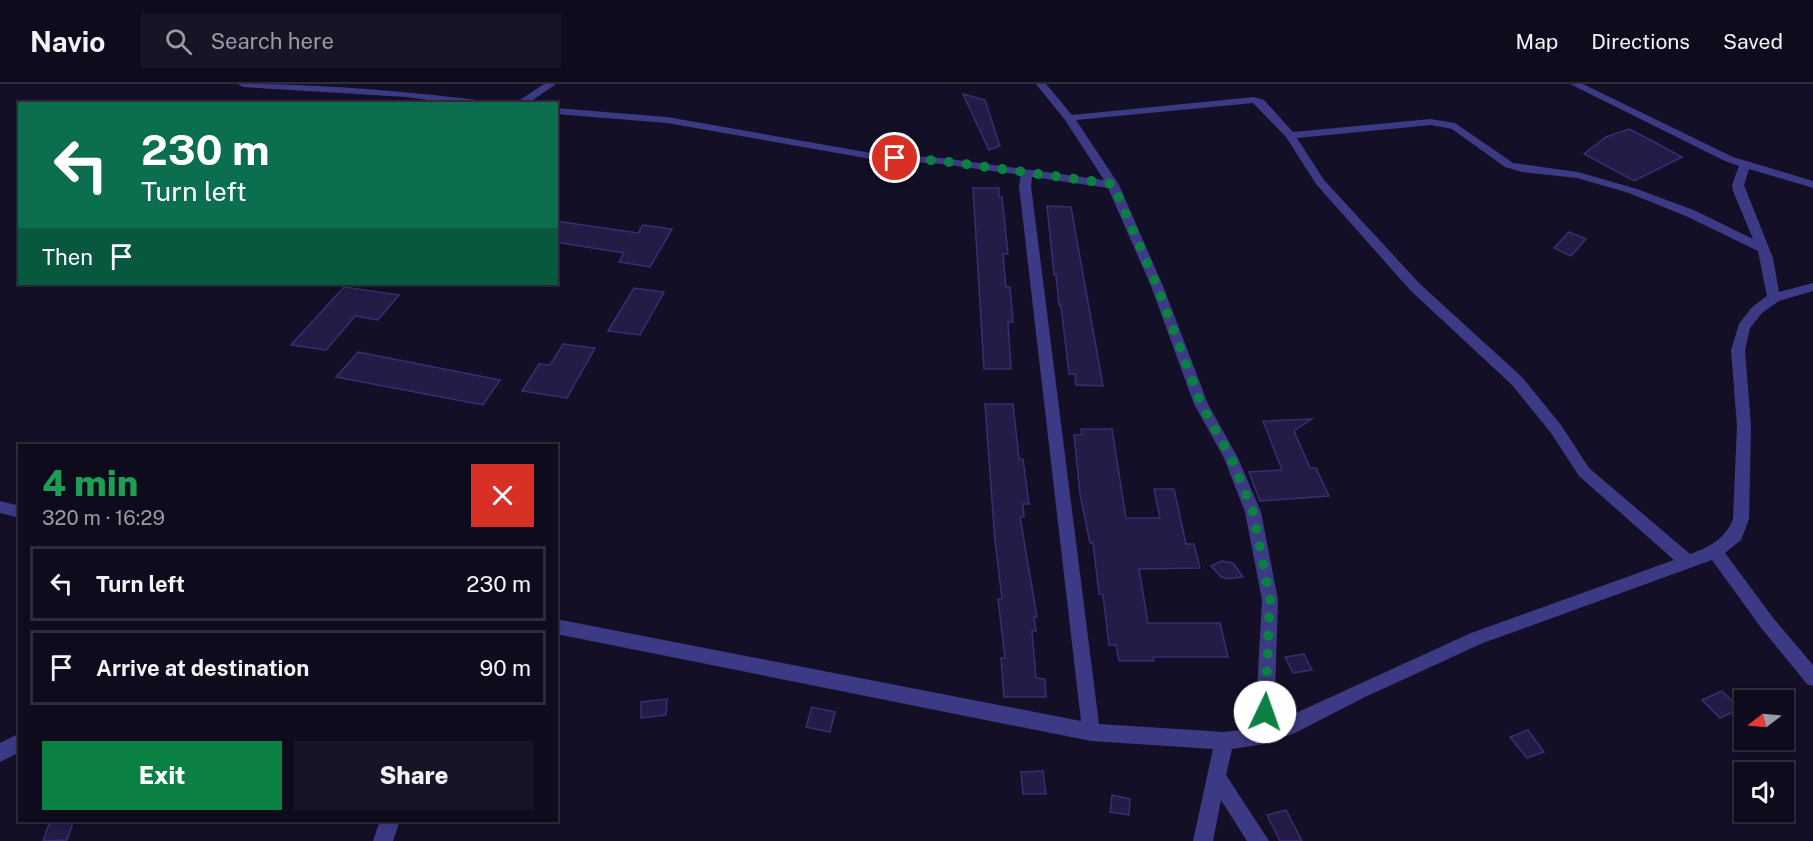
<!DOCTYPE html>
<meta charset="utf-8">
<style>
body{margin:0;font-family:"Public Sans",sans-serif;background:#171425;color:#f1f3f6;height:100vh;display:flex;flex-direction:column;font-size:22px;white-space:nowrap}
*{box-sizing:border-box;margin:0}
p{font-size:20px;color:#9b9ba3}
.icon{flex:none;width:33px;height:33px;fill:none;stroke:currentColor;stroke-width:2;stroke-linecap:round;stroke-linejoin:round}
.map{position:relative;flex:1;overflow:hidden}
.details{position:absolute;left:18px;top:360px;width:540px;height:378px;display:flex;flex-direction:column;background:#0e0b1c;border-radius:0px;box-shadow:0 3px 9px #0003,0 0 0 2px #2e2b3b}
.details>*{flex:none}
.banner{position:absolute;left:18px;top:18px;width:540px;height:183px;border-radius:0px;box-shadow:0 3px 9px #0003,0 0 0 2px #2e2b3b;background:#0b6e4f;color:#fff;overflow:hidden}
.needle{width:39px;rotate:254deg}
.buttons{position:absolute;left:1734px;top:606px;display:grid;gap:12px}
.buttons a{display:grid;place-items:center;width:60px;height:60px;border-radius:0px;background:#0e0b1c;box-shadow:0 3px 9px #0003,0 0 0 2px #2e2b3b;font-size:30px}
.pin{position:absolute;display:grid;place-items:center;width:51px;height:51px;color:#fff;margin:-26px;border:3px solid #fff;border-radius:50%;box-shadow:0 2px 6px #0007}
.me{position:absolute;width:66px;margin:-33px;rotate:3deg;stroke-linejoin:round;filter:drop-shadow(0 0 4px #0008)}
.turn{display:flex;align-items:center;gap:21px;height:126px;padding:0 24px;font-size:27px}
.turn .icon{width:78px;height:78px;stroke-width:2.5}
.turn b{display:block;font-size:42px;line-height:51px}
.then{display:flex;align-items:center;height:57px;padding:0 24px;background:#0003;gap:12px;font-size:22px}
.round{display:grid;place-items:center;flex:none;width:63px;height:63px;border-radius:0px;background:#171425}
.overview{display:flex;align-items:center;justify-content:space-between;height:102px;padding:0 24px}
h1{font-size:36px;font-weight:800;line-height:45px;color:#1e9e55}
.action{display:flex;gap:12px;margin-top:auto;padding:12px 24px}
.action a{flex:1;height:69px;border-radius:0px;background:#0b8043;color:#fff;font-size:24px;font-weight:800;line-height:69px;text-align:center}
.action a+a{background:#171425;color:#f1f3f6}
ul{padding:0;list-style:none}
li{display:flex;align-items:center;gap:18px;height:75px;margin:0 12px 9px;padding:0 12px;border:3px solid #2e2b3b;border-radius:0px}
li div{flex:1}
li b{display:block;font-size:22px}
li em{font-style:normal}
header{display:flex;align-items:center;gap:36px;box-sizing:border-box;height:84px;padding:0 30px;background:#0e0b1c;border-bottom:2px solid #2e2b3b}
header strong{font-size:28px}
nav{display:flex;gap:33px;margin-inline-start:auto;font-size:21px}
.search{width:420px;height:54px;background:#171425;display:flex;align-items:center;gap:15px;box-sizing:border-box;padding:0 21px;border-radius:0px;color:#9b9ba3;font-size:22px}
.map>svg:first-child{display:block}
.building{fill:#241b47;stroke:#3b2d73;stroke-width:1.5}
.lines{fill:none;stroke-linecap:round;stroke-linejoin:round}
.minor{fill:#3d3a85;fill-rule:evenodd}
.route{stroke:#0b8043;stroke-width:10;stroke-dasharray:0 18}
</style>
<header>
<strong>Navio</strong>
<div class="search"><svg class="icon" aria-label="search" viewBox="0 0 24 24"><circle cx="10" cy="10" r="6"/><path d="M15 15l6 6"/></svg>Search here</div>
<nav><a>Map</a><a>Directions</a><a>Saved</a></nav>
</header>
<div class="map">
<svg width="1813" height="757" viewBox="0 0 1813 757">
<rect width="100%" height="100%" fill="#130f26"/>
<g class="building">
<polygon points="963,10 985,16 1000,62 989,66"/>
<polygon points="1629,45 1656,59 1682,73 1634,97 1584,70 1606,53"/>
<polygon points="973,104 999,104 999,113 1002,113 1008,170 1003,170 1006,203 1010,203 1013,238 1008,238 1011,285 984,285"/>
<polygon points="1047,122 1071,123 1103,302 1076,301 1075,290 1069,290 1061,222 1059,221 1056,191 1054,191"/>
<polygon points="556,137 638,149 643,141 672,145 650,183 619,178 624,169 556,158"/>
<polygon points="1569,148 1586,155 1571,172 1554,164"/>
<polygon points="344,203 399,211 378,236 355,232 326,266 291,261"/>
<polygon points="634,204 664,208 640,251 608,247"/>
<polygon points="563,260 595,264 567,314 522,307 539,280 550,281"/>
<polygon points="358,268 500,296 483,321 336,293"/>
<polygon points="985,320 1013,320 1019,375 1023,375 1029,420 1023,420 1024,433 1020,433 1037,533 1034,533 1036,547 1032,547 1036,594 1045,595 1046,613 1004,613 1001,574 1005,574 998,515 1002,515 995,457"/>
<polygon points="1312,335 1294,347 1310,384 1316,384 1329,412 1260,417 1249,388 1282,386 1263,337"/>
<polygon points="1081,345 1112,345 1126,434 1160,434 1154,405 1174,405 1186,460 1194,460 1200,484 1139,485 1148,539 1220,539 1228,573 1153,573 1154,577 1119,577 1116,561 1109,561 1103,511 1099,510 1093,459 1090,459 1080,410 1074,351 1082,351"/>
<polygon points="1222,477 1233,479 1243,493 1226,495 1220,492 1211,482"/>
<polygon points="1304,570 1312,586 1293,589 1285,573"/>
<polygon points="1722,607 1740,625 1720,634 1702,616"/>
<polygon points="667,615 666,631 641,634 641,618"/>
<polygon points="812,623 835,628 830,648 806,643"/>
<polygon points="1528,646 1544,668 1527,674 1510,653"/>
<polygon points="1043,687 1046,710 1023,710 1021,688"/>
<polygon points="1112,711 1130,715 1129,731 1110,728"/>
<polygon points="1286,726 1302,757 1280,757 1267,731"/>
<polygon points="74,736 67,756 43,757 49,740"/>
</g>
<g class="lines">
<g class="minor">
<path d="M238 0C321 0 403 7 485 17L490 20H457L406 13 243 3Z"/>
<polygon points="544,0 556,0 527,20 514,20"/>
<path d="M1036 0H1046L1072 31 1254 13 1264 16 1293 48 1431 35 1455 39 1513 79 1578 88 1637 105 1696 127 1753 155 1733 107 1732 101 1739 82 1725 77 1570 0H1583L1733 73 1813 97V104L1749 85 1744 101 1773 174 1779 208 1813 199V207L1779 217 1762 229 1750 244 1745 266 1751 342 1749 435 1741 456 1725 469 1774 535 1813 581V602L1807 600 1762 545 1712 476 1483 559 1365 613 1295 649 1264 660 1232 665 1226 691 1269 757H1247L1221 716 1213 757H1193L1213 665 1091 657 556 550V535L1081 637 1019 102 1021 91 942 80 871 75 667 39 556 30V24L667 33 871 69 942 74 1104 96 1065 36ZM1253 19 1286 53 1316 100 1410 206 1512 301 1551 349 1579 392 1674 476 1471 549 1274 639 1278 516 1261 428 1238 374 1208 320 1163 202 1119 101 1076 36ZM1431 41 1452 45 1505 83 1522 88 1577 94 1629 109 1688 133 1758 167 1767 212 1752 223 1739 240 1731 266 1737 342 1733 435C1725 455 1710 463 1690 470L1589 384 1561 341 1522 293 1420 200 1324 96 1297 54ZM1032 93 1108 104 1151 202 1194 320 1224 374 1245 428 1262 516 1255 644 1224 648 1099 640 1031 102Z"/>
<polygon points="0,417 20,422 20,434 0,429"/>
<polygon points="20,649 20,668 0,678 0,659"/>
<polygon points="380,736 400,736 393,757 373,757"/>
</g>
</g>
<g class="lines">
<polyline class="route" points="895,74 942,77 1113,100 1157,202 1201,320 1231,374 1253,428 1270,516 1265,628"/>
</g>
</svg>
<div class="buttons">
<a><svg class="needle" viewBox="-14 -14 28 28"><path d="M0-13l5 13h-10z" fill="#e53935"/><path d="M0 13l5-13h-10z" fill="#9b9ba3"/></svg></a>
<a><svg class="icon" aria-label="sound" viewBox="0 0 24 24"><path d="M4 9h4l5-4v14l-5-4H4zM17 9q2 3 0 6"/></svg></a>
</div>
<div class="pin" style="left:895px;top:74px;background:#d93025"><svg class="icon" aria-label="arrive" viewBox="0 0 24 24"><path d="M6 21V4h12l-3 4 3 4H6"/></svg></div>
<svg class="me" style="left:1265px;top:628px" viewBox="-20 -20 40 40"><circle r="19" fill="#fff"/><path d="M0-13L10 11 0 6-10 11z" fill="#0b8043"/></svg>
<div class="banner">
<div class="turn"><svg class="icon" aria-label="left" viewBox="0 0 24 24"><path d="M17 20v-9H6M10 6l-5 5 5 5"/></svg><div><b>230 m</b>Turn left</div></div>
<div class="then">Then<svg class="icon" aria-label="arrive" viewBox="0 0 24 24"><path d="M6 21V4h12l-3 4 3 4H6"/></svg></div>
</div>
<section class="details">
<div class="overview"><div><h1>4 min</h1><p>320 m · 16:29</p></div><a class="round" style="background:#d93025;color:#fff"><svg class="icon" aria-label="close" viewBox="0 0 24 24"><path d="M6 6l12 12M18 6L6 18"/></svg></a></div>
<ul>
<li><svg class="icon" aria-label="left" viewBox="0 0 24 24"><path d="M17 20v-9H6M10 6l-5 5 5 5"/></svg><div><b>Turn left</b></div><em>230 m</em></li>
<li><svg class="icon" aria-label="arrive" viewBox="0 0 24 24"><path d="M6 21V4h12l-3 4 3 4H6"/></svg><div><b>Arrive at destination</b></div><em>90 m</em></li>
</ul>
<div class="action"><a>Exit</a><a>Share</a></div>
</section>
</div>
